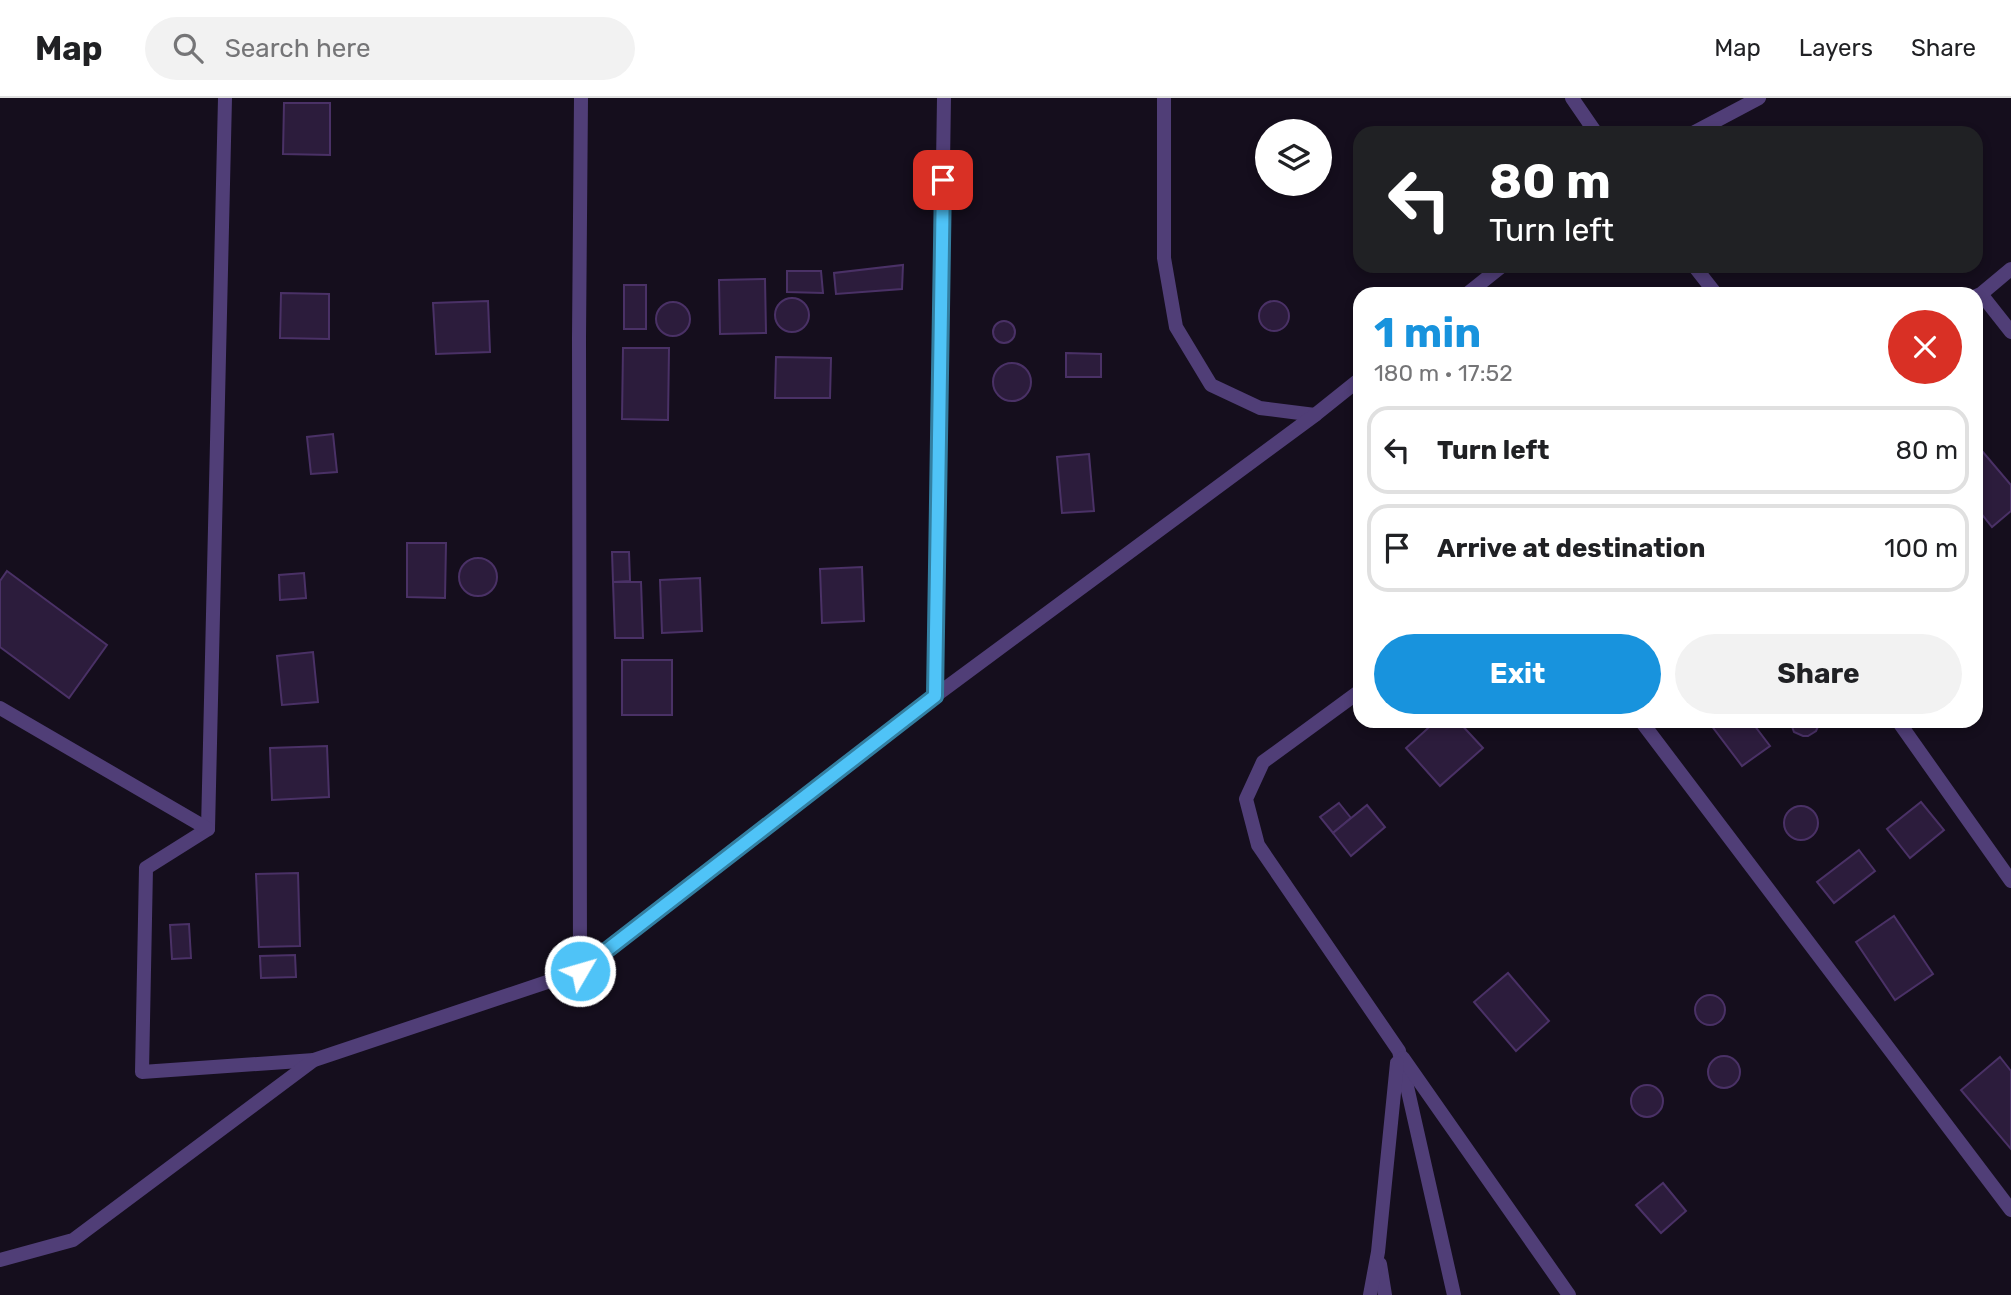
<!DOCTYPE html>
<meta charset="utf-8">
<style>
body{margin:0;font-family:Rubik,sans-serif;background:#f2f2f2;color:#202124;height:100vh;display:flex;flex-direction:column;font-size:26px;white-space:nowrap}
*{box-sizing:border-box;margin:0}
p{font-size:23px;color:#757577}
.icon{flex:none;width:38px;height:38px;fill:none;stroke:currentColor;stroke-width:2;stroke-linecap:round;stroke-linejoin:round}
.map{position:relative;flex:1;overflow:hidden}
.details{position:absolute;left:1353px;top:189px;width:630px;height:441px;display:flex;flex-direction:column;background:#fff;border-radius:21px;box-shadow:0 4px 10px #0003}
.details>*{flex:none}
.top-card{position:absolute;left:1353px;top:28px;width:630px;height:147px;border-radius:21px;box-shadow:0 4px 10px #0003;background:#202124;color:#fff;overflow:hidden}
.controls{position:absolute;left:1255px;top:21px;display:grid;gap:14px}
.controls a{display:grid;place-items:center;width:77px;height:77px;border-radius:50%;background:#fff;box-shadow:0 4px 10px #0003;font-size:35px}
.pin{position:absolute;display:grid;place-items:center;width:60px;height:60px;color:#fff;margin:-30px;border-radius:14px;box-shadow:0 4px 10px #0006}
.me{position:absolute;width:77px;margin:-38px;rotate:52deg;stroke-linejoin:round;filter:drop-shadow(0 0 5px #0008)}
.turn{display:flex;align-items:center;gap:24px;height:147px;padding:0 21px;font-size:32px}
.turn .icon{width:91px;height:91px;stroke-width:2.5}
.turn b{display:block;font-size:49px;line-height:60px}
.round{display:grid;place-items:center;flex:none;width:74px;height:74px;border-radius:37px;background:#f2f2f2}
.summary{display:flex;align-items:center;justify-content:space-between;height:119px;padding:0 21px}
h1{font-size:42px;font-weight:700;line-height:52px;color:#1893dd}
.action{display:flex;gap:14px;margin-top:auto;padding:14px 21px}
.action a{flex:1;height:80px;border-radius:42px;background:#1893dd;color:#fff;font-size:28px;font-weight:700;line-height:80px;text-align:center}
.action a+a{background:#f2f2f2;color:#202124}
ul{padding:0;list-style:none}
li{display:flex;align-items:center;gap:21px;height:88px;margin:0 14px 10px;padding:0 7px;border:4px solid #e0e0e0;border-radius:21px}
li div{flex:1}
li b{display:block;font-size:26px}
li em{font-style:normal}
header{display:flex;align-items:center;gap:42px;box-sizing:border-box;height:98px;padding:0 35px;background:#fff;border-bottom:2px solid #e0e0e0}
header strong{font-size:33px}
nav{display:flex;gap:38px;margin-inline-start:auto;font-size:24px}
.search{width:490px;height:63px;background:#f2f2f2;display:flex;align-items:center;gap:18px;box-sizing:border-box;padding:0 24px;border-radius:38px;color:#757577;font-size:26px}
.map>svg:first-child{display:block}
.building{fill:#2c1c3c;stroke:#4a3166;stroke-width:2}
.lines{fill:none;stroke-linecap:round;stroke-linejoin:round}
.street{stroke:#503e77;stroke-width:14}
.route-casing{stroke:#337fa1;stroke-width:18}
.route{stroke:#4fc3f7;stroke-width:12}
</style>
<header>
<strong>Map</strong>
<div class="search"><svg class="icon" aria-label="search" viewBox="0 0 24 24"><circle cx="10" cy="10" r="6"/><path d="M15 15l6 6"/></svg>Search here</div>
<nav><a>Map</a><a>Layers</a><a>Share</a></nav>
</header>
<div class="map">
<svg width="2011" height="1197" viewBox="0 0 2011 1197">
<rect width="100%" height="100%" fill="#150e1d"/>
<g class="building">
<polygon points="284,5 330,5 330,57 283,56"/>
<polygon points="903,167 902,191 836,196 834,175"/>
<polygon points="787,173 821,173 823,195 787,194"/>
<polygon points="765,181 766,235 720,236 719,182"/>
<rect x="624" y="187" width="22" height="44"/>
<polygon points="281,195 329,196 329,241 280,240"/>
<circle cx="792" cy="217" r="17"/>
<circle cx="1274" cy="218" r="15"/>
<polygon points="488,203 490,254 436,256 433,205"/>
<circle cx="673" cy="221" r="17"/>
<circle cx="1004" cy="234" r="11"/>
<polygon points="623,250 669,250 668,322 622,321"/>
<polygon points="1066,255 1101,256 1101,279 1066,279"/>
<polygon points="776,259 831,260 830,300 775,300"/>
<circle cx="1012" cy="284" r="19"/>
<polygon points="333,336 337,374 311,376 307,339"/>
<polygon points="1982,353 2011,387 2011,413 1992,429 1976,409 1976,358"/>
<polygon points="1089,356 1094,413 1062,415 1057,359"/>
<polygon points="407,445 446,445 445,500 407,499"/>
<polygon points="612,454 629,454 630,483 613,484"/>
<circle cx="478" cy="479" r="19"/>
<polygon points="862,469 864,523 822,525 820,471"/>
<polygon points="7,473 107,547 69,600 0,549 0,483"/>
<polygon points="304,475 306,500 280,502 279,477"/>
<polygon points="700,480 702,533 662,535 660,482"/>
<polygon points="613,484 641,484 643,540 615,540"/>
<polygon points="313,554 318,604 282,607 277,558"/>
<rect x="622" y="562" width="50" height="55"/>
<polygon points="1436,623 1458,623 1483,650 1440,688 1406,650"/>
<polygon points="1708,623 1751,623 1770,648 1742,668"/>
<polygon points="1790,623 1820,623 1820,624 1816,633 1808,638 1803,638 1794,634"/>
<polygon points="327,648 329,699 272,702 270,650"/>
<polygon points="1921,704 1944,732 1910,760 1887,731"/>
<polygon points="1339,705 1351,720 1333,735 1320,719"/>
<polygon points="1367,707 1385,729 1351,758 1333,735"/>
<circle cx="1801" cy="725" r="17"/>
<polygon points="1859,752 1875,773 1834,805 1817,784"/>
<polygon points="298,775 300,848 259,849 256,776"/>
<polygon points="1894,818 1933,876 1895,902 1856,844"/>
<polygon points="189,826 191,860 172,861 170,827"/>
<polygon points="295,857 296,879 261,880 260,858"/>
<polygon points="1508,875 1549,923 1516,953 1474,904"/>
<circle cx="1710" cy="912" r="15"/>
<circle cx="1724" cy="974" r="16"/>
<polygon points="2000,959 2011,973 2011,1051 1961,992"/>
<circle cx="1647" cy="1003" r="16"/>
<polygon points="1663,1085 1686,1113 1661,1135 1636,1107"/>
</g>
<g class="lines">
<g class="street">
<polyline points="225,0 208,731 146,770 142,974 314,962"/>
<polyline points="1164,0 1164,160 1176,229 1211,287 1260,310 1315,317"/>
<polyline points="1572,0 1596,35"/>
<polyline points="1693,35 1759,0"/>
<polyline points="1694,168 1716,196"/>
<polyline points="1467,196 1502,168"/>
<polyline points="1981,196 2011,234"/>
<polyline points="1976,198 1981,196 2011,171"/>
<polyline points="1360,593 1263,664 1246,701 1258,747 1399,953 1454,1197"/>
<polyline points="935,598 944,0"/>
<polyline points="0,610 208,731"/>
<polyline points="1641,623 2011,1112"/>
<polyline points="1898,623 2011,783"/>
<polyline points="580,873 579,240 581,0"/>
<polyline points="1403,960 1569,1197"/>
<polyline points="0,1162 73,1142 314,962 580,873 935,598 1315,317 1360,281"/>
<polyline points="1380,1166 1385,1197"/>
<polyline points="1370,1197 1378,1154 1397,965"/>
</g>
</g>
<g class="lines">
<g class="route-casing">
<polyline id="route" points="580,873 935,598 943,82"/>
</g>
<use href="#route" class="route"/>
</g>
</svg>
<div class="controls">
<a><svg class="icon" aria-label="layers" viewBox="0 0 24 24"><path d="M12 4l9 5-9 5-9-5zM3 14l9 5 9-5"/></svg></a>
</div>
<div class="pin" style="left:943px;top:82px;background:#d93025"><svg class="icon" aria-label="arrive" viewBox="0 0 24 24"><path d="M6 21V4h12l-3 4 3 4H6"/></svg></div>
<svg class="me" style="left:580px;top:873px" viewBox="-20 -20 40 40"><circle r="17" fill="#4fc3f7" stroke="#fff" stroke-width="3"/><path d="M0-11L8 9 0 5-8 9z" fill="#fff"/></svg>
<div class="top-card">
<div class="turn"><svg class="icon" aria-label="left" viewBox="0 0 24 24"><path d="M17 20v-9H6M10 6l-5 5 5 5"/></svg><div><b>80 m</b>Turn left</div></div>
</div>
<section class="details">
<div class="summary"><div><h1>1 min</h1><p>180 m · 17:52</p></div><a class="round" style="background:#d93025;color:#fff"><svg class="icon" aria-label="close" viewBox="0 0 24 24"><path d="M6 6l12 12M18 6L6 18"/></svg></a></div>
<ul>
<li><svg class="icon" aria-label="left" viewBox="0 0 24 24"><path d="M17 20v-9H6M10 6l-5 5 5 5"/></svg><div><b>Turn left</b></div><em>80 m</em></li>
<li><svg class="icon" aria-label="arrive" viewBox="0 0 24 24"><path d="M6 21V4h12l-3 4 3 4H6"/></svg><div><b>Arrive at destination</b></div><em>100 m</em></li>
</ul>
<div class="action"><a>Exit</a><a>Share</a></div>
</section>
</div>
